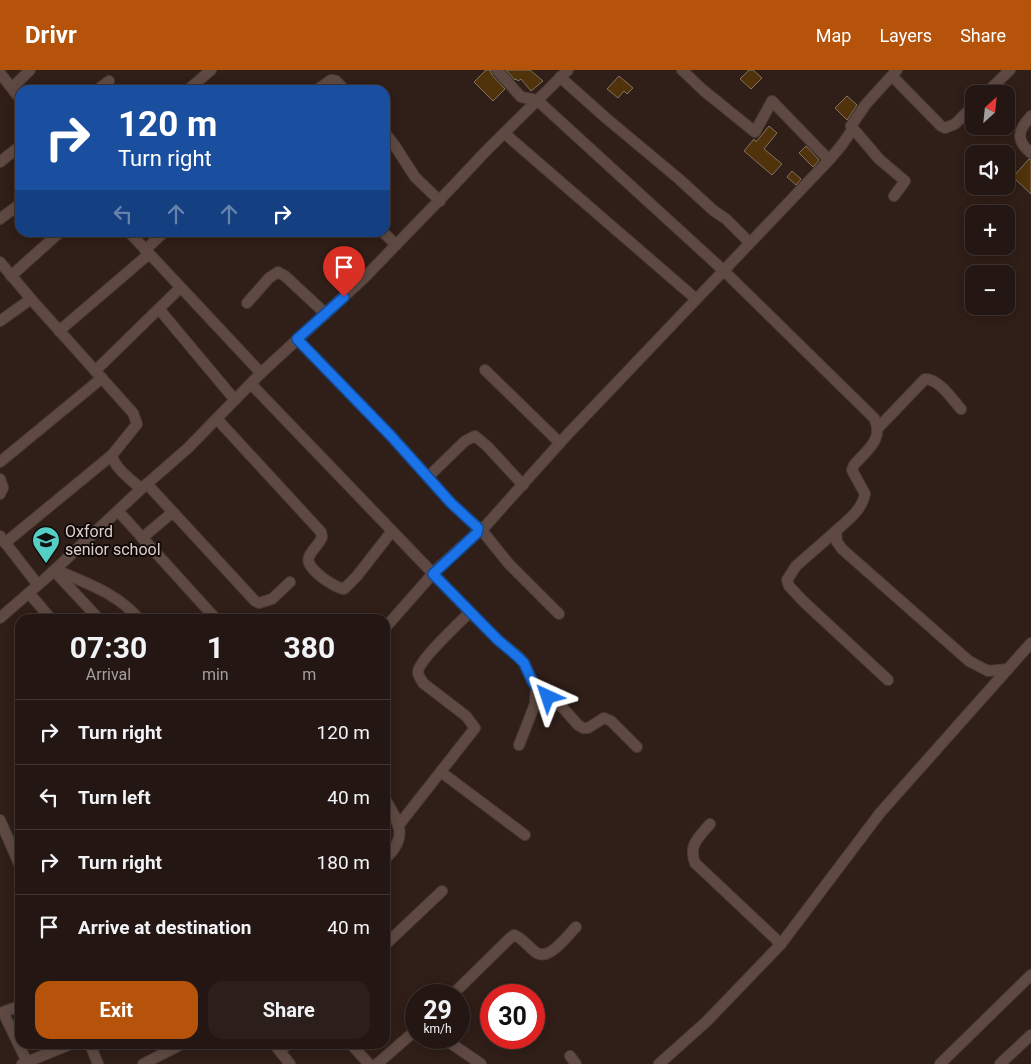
<!DOCTYPE html>
<meta charset="utf-8">
<style>
body{margin:0;font-family:Roboto,sans-serif;background:#2c1f1b;color:#f1f3f6;height:100vh;display:flex;flex-direction:column;font-size:19px;white-space:nowrap}
*{box-sizing:border-box;margin:0}
p{font-size:16px;color:#a39f9f}
.icon{flex:none;width:28px;height:28px;fill:none;stroke:currentColor;stroke-width:2;stroke-linecap:round;stroke-linejoin:round}
.map{position:relative;flex:1;overflow:hidden}
.sheet{position:absolute;left:15px;top:544px;width:375px;height:435px;display:flex;flex-direction:column;background:#241612;border-radius:15px;box-shadow:0 2px 12px #0003,0 0 0 1px #413532}
.sheet>*{flex:none}
.top-card{position:absolute;left:15px;top:15px;width:375px;height:152px;border-radius:15px;box-shadow:0 2px 12px #0003,0 0 0 1px #413532;background:#1a4fa0;color:#fff;overflow:hidden}
.needle{width:32px;rotate:27deg}
.controls{position:absolute;left:965px;top:15px;display:grid;gap:10px}
.controls a{display:grid;place-items:center;width:50px;height:50px;border-radius:10px;background:#241612;box-shadow:0 2px 12px #0003,0 0 0 1px #413532;font-size:25px}
.speed{position:absolute;left:405px;top:914px;display:flex;gap:10px;font-size:25px;font-weight:700;text-align:center}
.speed>*{display:grid;place-content:center;width:65px;height:65px;border-radius:50%;background:#241612;box-shadow:0 2px 12px #0003,0 0 0 1px #413532;line-height:1}
.speed small{font-size:12px;font-weight:400}
.speed .limit{border:8px solid #d22;background:#fff;color:#111}
.pin{position:absolute;display:grid;place-items:center;width:42px;height:42px;color:#fff;margin:-51px -21px;border-radius:50% 50% 50% 0;rotate:-45deg;box-shadow:0 0 5px #0007}
.pin .icon{rotate:45deg}
.me{position:absolute;width:55px;margin:-28px;rotate:318deg;stroke-linejoin:round;filter:drop-shadow(0 0 4px #0008)}
.turn{display:flex;align-items:center;gap:18px;height:105px;padding:0 20px;font-size:22px}
.turn .icon{width:65px;height:65px;stroke-width:2.5}
.turn b{display:block;font-size:35px;line-height:42px}
.lanes{display:flex;align-items:center;height:48px;padding:0 20px;background:#0003;justify-content:center;gap:25px;direction:ltr}
.lanes .off{opacity:.35}
.eta{display:flex;justify-content:space-evenly;align-items:center;height:85px;text-align:center}
.eta b{font-size:30px;font-weight:700;line-height:35px}
.primary-button{display:flex;gap:10px;margin-top:auto;padding:10px 20px}
.primary-button a{flex:1;height:58px;border-radius:15px;background:#b45309;color:#fff;font-size:20px;font-weight:700;line-height:58px;text-align:center}
.primary-button a+a{background:#2c1f1b;color:#f1f3f6}
ul{padding:0;list-style:none}
li{display:flex;align-items:center;gap:15px;height:65px;padding:0 20px;border-top:1px solid #413532}
li div{flex:1}
li b{display:block;font-size:19px}
li em{font-style:normal}
header{display:flex;align-items:center;gap:30px;box-sizing:border-box;height:70px;padding:0 25px;background:#b45309;color:#fff}
header strong{font-size:24px}
nav{display:flex;gap:28px;margin-inline-start:auto;font-size:18px}
.map>svg:first-child{display:block}
.building{fill:#50330b;stroke:#817261}
.lines{fill:none;stroke-linecap:round;stroke-linejoin:round}
.minor-casing{stroke:#4a3b37;stroke-width:12}
.minor{stroke:#5f4a43;stroke-width:10}
.route-casing{stroke:#114b97;stroke-width:12}
.route{stroke:#1a73e8;stroke-width:9}
.labels{text-anchor:middle;dominant-baseline:central;stroke-width:4;stroke-linejoin:round;paint-order:stroke}
.poi-label{font-size:16px;fill:#dbcfca;stroke:#120a08;text-anchor:start}
</style>
<header>
<strong>Drivr</strong>
<nav><a>Map</a><a>Layers</a><a>Share</a></nav>
</header>
<div class="map">
<svg width="1031" height="994" viewBox="0 0 1031 994">
<rect width="100%" height="100%" fill="#301e18"/>
<g class="building">
<polygon points="486,0 490,0 492,5 505,19 493,31 474,12"/>
<polygon points="506,0 530,0 543,11 531,21 521,9 518,11 516,9 515,10"/>
<polygon points="749,0 753,0 762,8 751,19 740,9"/>
<polygon points="619,6 633,18 627,24 624,21 618,28 607,19"/>
<polygon points="847,26 857,35 847,50 835,38"/>
<polygon points="769,56 777,63 764,79 782,94 772,105 744,81 754,69 756,72"/>
<polygon points="806,76 819,90 813,97 799,83"/>
<polygon points="1029,89 1031,90 1031,124 1013,107"/>
<polygon points="792,101 801,109 796,115 787,107"/>
</g>
<g class="lines">
<g class="minor-casing">
<g id="minor">
<path d="M497 0 521 27 537 30 723 200 874 348C885 369 866 381 854 395L852 400 865 424C862 440 848 450 836 461L837 472 842 479 969 591 988 601 1008 599"/>
<polyline points="682,0 703,20 755,62 772,31 829,90"/>
<polyline points="0,3 20,29"/>
<polyline points="892,6 941,56 945,58 955,54 974,35"/>
<polyline points="560,7 606,48 679,109 714,141 726,149 749,172"/>
<polyline points="12,18 30,0"/>
<polyline points="97,20 109,11"/>
<polyline points="188,20 211,0"/>
<polyline points="317,20 331,10 336,11 345,20"/>
<polyline points="985,24 1010,0"/>
<path d="M1031 46C1018 60 1015 70 1031 83"/>
<polyline points="851,56 879,89 905,111 894,126"/>
<polyline points="385,63 395,76 415,107 440,131"/>
<polyline points="504,63 696,229"/>
<polyline points="0,92 20,76"/>
<polyline points="0,149 20,134"/>
<polyline points="129,162 261,303"/>
<polyline points="383,162 396,175"/>
<polyline points="145,180 164,162"/>
<path d="M0 192 31 229 133 343 137 354 112 385C114 398 132 410 141 419"/>
<polyline points="11,206 60,162"/>
<polyline points="247,233 269,208 278,202 285,206 326,244"/>
<polyline points="159,239 235,330"/>
<polyline points="0,251 31,229"/>
<polyline points="59,261 149,184"/>
<polyline points="297,269 391,366 451,433 484,463 509,494 559,544"/>
<polyline points="485,300 560,373"/>
<polyline points="95,301 180,218"/>
<polyline points="251,314 470,542 498,570 519,587 524,593 533,613 538,619 563,638 578,655 583,658 588,658 604,648 611,651 637,677"/>
<path d="M217 349 321 462 322 467C319 475 312 479 309 487 304 498 335 518 344 519L357 506 392 461"/>
<path d="M878 358 925 309C939 309 952 329 961 339"/>
<polyline points="0,392 102,308"/>
<polyline points="428,407 465,371 475,366 487,376 523,415"/>
<polyline points="0,409 3,418 0,424"/>
<polyline points="147,414 255,531 259,533 272,529 290,512"/>
<polyline points="118,441 216,549"/>
<polyline points="481,461 567,365 829,90 841,76 853,59 851,56 866,34 897,0"/>
<polyline points="836,461 796,496 787,510 789,516 803,531 888,610"/>
<polyline points="0,466 38,515"/>
<polyline points="142,468 173,442"/>
<polyline points="5,473 112,385"/>
<path d="M56 500C86 513 117 523 139 549"/>
<polyline points="55,502 99,549"/>
<polyline points="29,523 51,549"/>
<polyline points="0,548 46,508 141,419 188,378 261,303 364,208 454,115 486,81 568,0"/>
<polyline points="385,558 437,499 477,463 478,458"/>
<polyline points="519,675 535,634 536,616"/>
<polyline points="441,702 525,765"/>
<path d="M385 729C399 753 409 767 385 789"/>
<polyline points="0,750 20,796"/>
<path d="M710 754C699 767 688 775 695 793L781 874"/>
<path d="M398 756 475 658 466 646 423 613C421 609 418 606 418 602 418 591 460 552 470 542"/>
<polyline points="385,875 442,821"/>
<path d="M452 925 510 868 514 865C522 868 527 875 533 880 547 895 566 867 576 857"/>
<polyline points="20,936 3,942 27,992"/>
<polyline points="443,968 481,994"/>
<polyline points="90,974 98,994"/>
<polyline points="274,974 290,994"/>
<polyline points="351,974 369,994"/>
<polyline points="279,980 289,974"/>
<polyline points="570,986 576,994"/>
<polyline points="22,994 71,974"/>
<polyline points="143,994 182,974"/>
<polyline points="377,994 416,960"/>
<polyline points="659,994 707,951 781,874 880,743 1031,573"/>
<polyline points="940,994 1031,905"/>
<polyline points="1000,994 1031,965"/>
</g>
</g>
<use href="#minor" class="minor"/>
</g>
<g class="lines">
<g class="route-casing">
<polyline id="route" points="344,227 297,269 391,366 451,433 478,458 477,463 433,504 498,570 518,587 524,593 533,613 548,627"/>
</g>
<use href="#route" class="route"/>
</g>
<defs>
<g id="school-pin" transform="scale(1.4375)"><path d="M0 17L-7.5 6A9.5 9.5 0 1 1 7.5 6Z" fill="#55cec5" stroke="#120a08"/><path d="M0-5L7-2L0 1L-7-2ZM-4 1L0 2.5L4 1V4Q0 6-4 4Z" fill="#111"/></g>
</defs>
<g fill-rule="evenodd">
<use href="#school-pin" x="46" y="470"/>
</g>
<g class="labels">
<g class="poi-label">
<text x="65" y="461">Oxford<tspan x="65" dy="18">senior school</tspan></text>
</g>
</g>
</svg>
<div class="controls">
<a><svg class="needle" viewBox="-14 -14 28 28"><path d="M0-13l5 13h-10z" fill="#e53935"/><path d="M0 13l5-13h-10z" fill="#a39f9f"/></svg></a>
<a><svg class="icon" aria-label="sound" viewBox="0 0 24 24"><path d="M4 9h4l5-4v14l-5-4H4zM17 9q2 3 0 6"/></svg></a>
<a>+</a>
<a>−</a>
</div>
<div class="speed"><div>29<small>km/h</small></div><div class="limit">30</div></div>
<div class="pin" style="left:344px;top:227px;background:#d93025"><svg class="icon" aria-label="arrive" viewBox="0 0 24 24"><path d="M6 21V4h12l-3 4 3 4H6"/></svg></div>
<svg class="me" style="left:548px;top:627px" viewBox="-20 -20 40 40"><path d="M0-17L14 15 0 8-14 15z" fill="#1a73e8" stroke="#fff" stroke-width="4"/></svg>
<div class="top-card">
<div class="turn"><svg class="icon" aria-label="right" viewBox="0 0 24 24"><path d="M7 20v-9h11M14 6l5 5-5 5"/></svg><div><b>120 m</b>Turn right</div></div>
<div class="lanes"><svg class="icon off" aria-label="left" viewBox="0 0 24 24"><path d="M17 20v-9H6M10 6l-5 5 5 5"/></svg><svg class="icon off" aria-label="ahead" viewBox="0 0 24 24"><path d="M12 20V5M6 11l6-6 6 6"/></svg><svg class="icon off" aria-label="ahead" viewBox="0 0 24 24"><path d="M12 20V5M6 11l6-6 6 6"/></svg><svg class="icon" aria-label="right" viewBox="0 0 24 24"><path d="M7 20v-9h11M14 6l5 5-5 5"/></svg></div>
</div>
<section class="sheet">
<div class="eta">
<div><b>07:30</b><p>Arrival</p></div>
<div><b>1</b><p>min</p></div>
<div><b>380</b><p>m</p></div>
</div>
<ul>
<li><svg class="icon" aria-label="right" viewBox="0 0 24 24"><path d="M7 20v-9h11M14 6l5 5-5 5"/></svg><div><b>Turn right</b></div><em>120 m</em></li>
<li><svg class="icon" aria-label="left" viewBox="0 0 24 24"><path d="M17 20v-9H6M10 6l-5 5 5 5"/></svg><div><b>Turn left</b></div><em>40 m</em></li>
<li><svg class="icon" aria-label="right" viewBox="0 0 24 24"><path d="M7 20v-9h11M14 6l5 5-5 5"/></svg><div><b>Turn right</b></div><em>180 m</em></li>
<li><svg class="icon" aria-label="arrive" viewBox="0 0 24 24"><path d="M6 21V4h12l-3 4 3 4H6"/></svg><div><b>Arrive at destination</b></div><em>40 m</em></li>
</ul>
<div class="primary-button"><a>Exit</a><a>Share</a></div>
</section>
</div>
